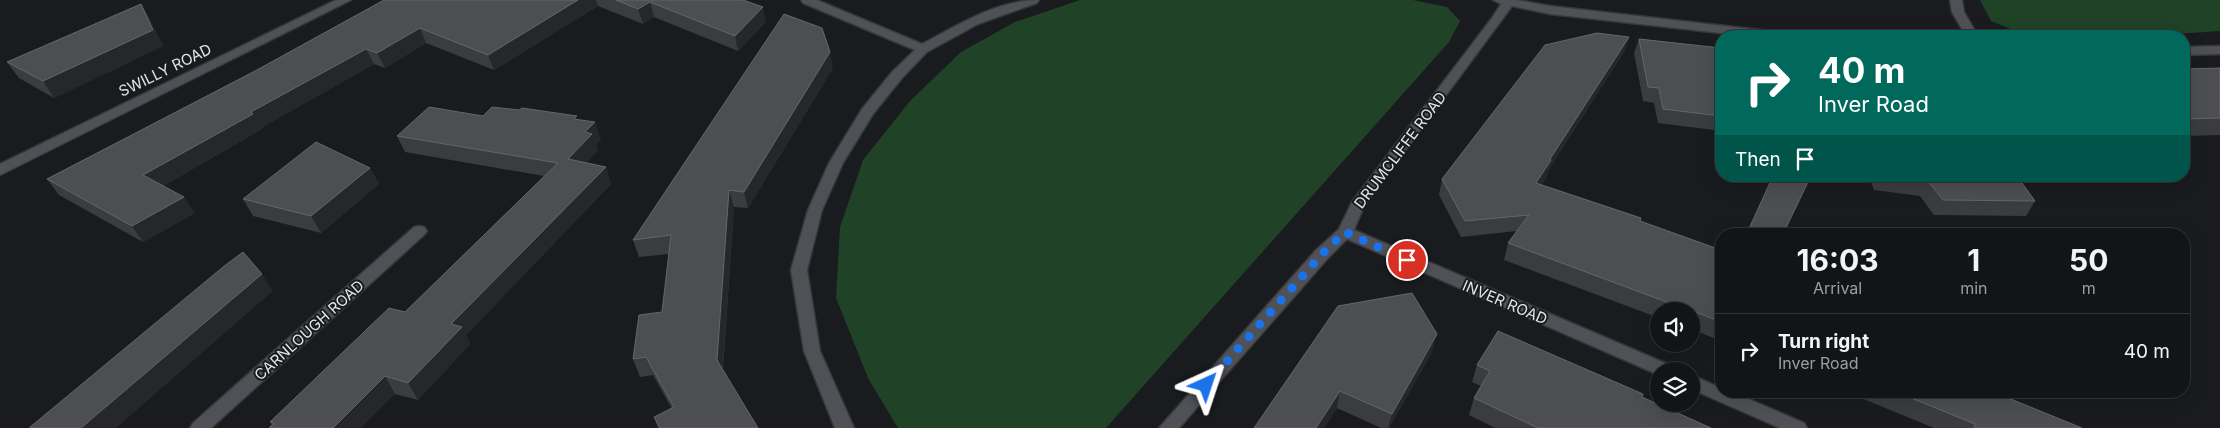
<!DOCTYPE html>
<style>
body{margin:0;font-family:Inter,sans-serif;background:#202123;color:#f1f3f6;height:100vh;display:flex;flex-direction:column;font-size:19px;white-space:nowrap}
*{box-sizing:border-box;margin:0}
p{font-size:16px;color:#9d9ea1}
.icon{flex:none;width:28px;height:28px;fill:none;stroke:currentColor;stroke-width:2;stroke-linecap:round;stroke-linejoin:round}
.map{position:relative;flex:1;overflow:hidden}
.details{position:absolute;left:1715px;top:228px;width:475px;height:170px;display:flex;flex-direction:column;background:#131416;border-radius:20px;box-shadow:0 5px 20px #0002,0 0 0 1px #323335}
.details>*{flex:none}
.top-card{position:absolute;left:1715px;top:30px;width:475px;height:152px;border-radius:20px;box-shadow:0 5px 20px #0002,0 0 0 1px #323335;background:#00695c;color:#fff;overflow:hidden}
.controls{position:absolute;left:1650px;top:302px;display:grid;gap:10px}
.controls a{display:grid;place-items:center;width:50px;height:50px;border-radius:50%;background:#131416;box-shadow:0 5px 20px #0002,0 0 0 1px #323335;font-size:25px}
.pin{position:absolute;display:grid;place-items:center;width:42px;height:42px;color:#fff;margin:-21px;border:2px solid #fff;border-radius:50%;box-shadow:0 1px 5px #0007}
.me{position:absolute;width:55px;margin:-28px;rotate:42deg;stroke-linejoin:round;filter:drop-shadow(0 0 4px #0008)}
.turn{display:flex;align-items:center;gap:18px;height:105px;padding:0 20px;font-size:22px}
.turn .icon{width:65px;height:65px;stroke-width:2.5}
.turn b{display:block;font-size:35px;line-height:42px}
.then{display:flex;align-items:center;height:48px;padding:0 20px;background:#0003;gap:10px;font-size:19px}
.eta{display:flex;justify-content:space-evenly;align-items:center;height:85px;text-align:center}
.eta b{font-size:30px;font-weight:700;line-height:35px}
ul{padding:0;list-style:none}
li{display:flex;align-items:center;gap:15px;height:75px;padding:0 20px;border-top:1px solid #323335}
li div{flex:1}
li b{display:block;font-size:19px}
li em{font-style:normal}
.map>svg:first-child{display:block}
.green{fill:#204226}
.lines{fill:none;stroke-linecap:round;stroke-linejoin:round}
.minor-casing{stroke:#363739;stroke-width:3}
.minor{fill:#505156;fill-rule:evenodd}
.wall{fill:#3b3c40}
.shaded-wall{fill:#26272b}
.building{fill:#4d4e52;stroke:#656669}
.route{stroke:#1a73e8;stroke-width:9;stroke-dasharray:0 16.2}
.labels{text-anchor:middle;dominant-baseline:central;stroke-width:4;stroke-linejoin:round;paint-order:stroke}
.street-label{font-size:15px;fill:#e4e5e8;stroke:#191b1e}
</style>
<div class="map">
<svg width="2220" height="428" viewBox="0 0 2220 428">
<rect width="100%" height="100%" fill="#191b1e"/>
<g class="green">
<polygon points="1080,0 1413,0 1447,7 1460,21 1449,42 1106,428 898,428 868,378 836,298 840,227 863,160 910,101 961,52 1015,22"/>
<polygon points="1980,0 2220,0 2220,31 2146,36 2061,36 2023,34 1991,21"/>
</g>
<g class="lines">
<g class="minor-casing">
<g id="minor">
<polygon points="336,0 351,0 0,175 0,164"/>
<path d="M801 0H817L922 44C958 25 997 0 1039 0L1037 3 978 24 927 52 902 78 873 114 843 163 822 210 807 270 820 351 854 428H835L804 351 791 270 808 210 829 163 862 109 892 72 915 50 803 3Z"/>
<polygon points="1493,0 1517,0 1550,6 1778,32 1784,36 1747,36 1550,14 1512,6 1364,206 1354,230 1672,366 1674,371 1659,371 1659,375 1347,239 1328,258 1179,428 1159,428 1316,250 1339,229 1352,202 1492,18 1501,4"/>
<polygon points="1950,0 1962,0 1964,12 1978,36 1966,36 1952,12"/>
<polygon points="2220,46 2220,54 2184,55 2184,47"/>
<polygon points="419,226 424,227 427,231 424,235 211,428 190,428 193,423 414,227"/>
<polygon points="1691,375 1721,388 1721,391 1730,391 1804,423 1807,428 1780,428 1691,389"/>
</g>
</g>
<use href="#minor" class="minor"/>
</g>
<g class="wall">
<polygon points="384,0 743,0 766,22 738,51 654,17 643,24 598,6 494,70 426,43 385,68 374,64 261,128 262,129 163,186 195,213 143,242 59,195 47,179 255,71"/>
<polygon points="141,4 150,20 163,46 54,98 19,78 7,62"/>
<polygon points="1629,37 1624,52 1549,169 1547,176 1541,185 1640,221 1721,250 1721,341 1691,329 1691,311 1659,311 1659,318 1504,260 1508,243 1517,231 1461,237 1439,195 1442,179"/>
<polygon points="1639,39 1721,48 1721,159 1714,130 1658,123 1654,103 1643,101 1634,53"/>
<polygon points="833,68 748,208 734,207 723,370 758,428 658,428 654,417 672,409 653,375 640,377 633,359 662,312 669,254 639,257 633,240"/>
<polygon points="2220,68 2220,135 2184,136 2184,69"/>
<polygon points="483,116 578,120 601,139 596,144 598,150 586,163 606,167 611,184 466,335 470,344 418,400 395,394 272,425 270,422 405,312 544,176 405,152 397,136"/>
<polygon points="370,168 379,184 321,233 253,216 243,199"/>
<polygon points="1869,176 2017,176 2035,201 2026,216 1934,215 1920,196 1874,190"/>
<polygon points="1432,352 1389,428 1381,428 1337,408 1324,428 1254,428"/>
<polygon points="1477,365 1642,397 1711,428 1495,428 1469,415 1474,398 1481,386 1472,382"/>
<polygon points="1844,391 1991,391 2082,428 1934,428"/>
</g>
<g class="shaded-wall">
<polygon points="578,0 596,0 598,6 494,70 488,55"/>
<polygon points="650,2 654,17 643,24 638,9"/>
<polygon points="141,4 150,20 163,46 54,98 43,81"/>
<polygon points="763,7 766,22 738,51 735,36"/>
<polygon points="420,28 426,43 385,68 377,53"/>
<polygon points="1629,37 1624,52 1549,169 1547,176 1531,199 1536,183 1550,159"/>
<polygon points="366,49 374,64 261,128 262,129 154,191 143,175 251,112"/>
<polygon points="830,52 833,68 748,208 744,192"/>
<polygon points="595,122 601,139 596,144 598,150 575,176 568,159 585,132"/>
<polygon points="606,167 611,184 466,335 470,344 418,400 408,383 451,324"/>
<polygon points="370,168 379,184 321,233 311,216"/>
<polygon points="729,190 734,207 722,378 717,360"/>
<polygon points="184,197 195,213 143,242 132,226"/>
<polygon points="262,274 273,291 116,428 81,428"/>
<polygon points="1437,334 1432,352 1389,428 1388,428 1392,414"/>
<polygon points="385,376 395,394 361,428 333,428"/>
<polygon points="1340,391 1337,408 1324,428 1316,428"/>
</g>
<g class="building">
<polygon points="384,0 578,0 488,55 420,28 377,53 366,49 251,112 253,114 143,175 184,197 132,226 47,179 255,71"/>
<polygon points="616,0 743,0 763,7 735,36 650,2 638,9"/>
<polygon points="141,4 153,30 43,81 7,62"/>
<polygon points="784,14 822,28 830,52 744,192 729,190 717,360 758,428 660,428 654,417 674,407 646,357 633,359 639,315 662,312 671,235 633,240"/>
<polygon points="1597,33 1629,37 1550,159 1551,160 1536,183 1641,218 1640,221 1721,250 1721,322 1680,306 1680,307 1508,243 1529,215 1465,221 1442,179 1545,45"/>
<polygon points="1639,39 1721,48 1721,120 1720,116 1663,109 1659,88 1648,87"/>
<polygon points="2220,68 2220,118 2184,119 2184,69"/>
<polygon points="429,107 483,116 492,107 519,110 522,108 577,116 574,119 595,122 585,132 592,134 568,159 606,167 451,324 462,327 408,383 385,376 333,428 269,428 274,423 270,422 389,308 405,312 558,163 397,136"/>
<polygon points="316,142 370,168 311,216 243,199"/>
<polygon points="1773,176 1811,176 1783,234 1735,234 1737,230 1747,233"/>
<polygon points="1893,176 2017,176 2035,201 1943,200 1928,181"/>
<polygon points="243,252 262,274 81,428 29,428 223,267"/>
<polygon points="1412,293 1437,334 1392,414 1340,391 1316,428 1254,428 1338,306"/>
<polygon points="1498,331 1643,394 1642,397 1711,428 1538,428 1474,398 1490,371 1477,365"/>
<polygon points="1894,391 1991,391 2082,428 1974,428 1975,424"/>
</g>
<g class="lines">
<polyline class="route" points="1206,385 1322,254 1345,232 1407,260"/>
</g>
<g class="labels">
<g class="street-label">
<text transform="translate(165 70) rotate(-26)">SWILLY ROAD</text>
<text transform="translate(1400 150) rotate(-53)">DRUMCLIFFE ROAD</text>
<text transform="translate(1505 302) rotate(23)">INVER ROAD</text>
<text transform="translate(309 330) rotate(-42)">CARNLOUGH ROAD</text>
</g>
</g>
</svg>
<div class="controls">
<a><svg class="icon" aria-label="sound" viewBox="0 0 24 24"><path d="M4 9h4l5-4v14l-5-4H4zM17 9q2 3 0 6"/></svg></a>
<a><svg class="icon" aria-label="layers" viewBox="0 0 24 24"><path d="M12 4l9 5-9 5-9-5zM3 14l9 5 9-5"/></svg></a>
</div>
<div class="pin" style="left:1407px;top:260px;background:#d93025"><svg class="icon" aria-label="arrive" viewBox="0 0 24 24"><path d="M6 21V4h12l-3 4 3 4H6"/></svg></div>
<svg class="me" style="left:1206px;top:385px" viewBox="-20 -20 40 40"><path d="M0-17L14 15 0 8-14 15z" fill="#1a73e8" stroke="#fff" stroke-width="4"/></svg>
<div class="top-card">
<div class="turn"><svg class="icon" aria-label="right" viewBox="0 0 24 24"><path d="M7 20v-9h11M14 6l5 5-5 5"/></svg><div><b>40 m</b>Inver Road</div></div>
<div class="then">Then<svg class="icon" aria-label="arrive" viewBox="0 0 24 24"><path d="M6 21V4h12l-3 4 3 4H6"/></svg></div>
</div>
<section class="details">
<div class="eta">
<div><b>16:03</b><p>Arrival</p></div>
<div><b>1</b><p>min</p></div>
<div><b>50</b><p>m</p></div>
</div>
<ul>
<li><svg class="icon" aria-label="right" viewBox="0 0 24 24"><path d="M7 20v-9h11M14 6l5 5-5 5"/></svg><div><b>Turn right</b><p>Inver Road</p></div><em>40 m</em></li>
</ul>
</section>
</div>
